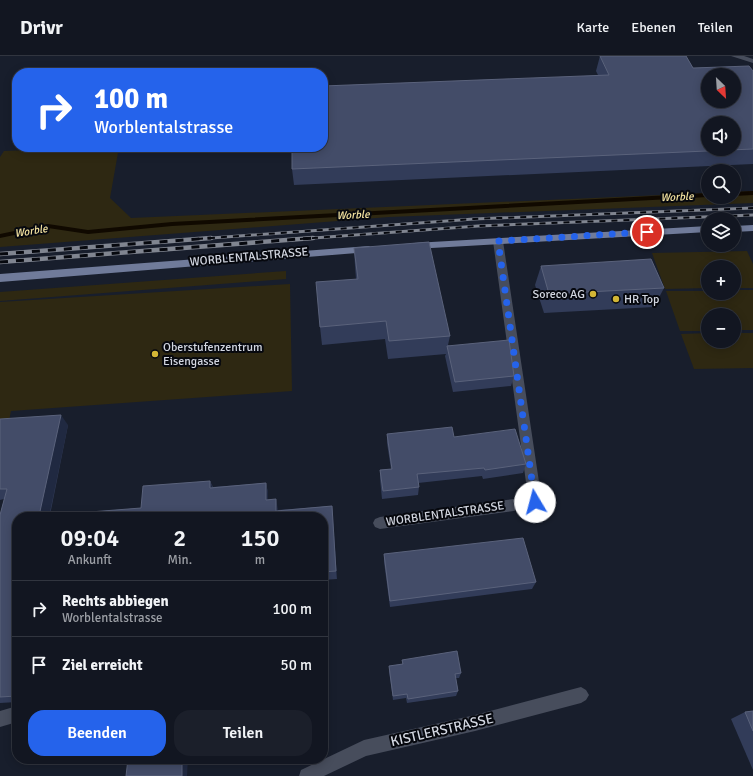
<!DOCTYPE html>
<html lang="de">
<meta charset="utf-8">
<style>
body{margin:0;font-family:Signika,sans-serif;background:#1b1f2a;color:#f1f3f6;height:100vh;display:flex;flex-direction:column;font-size:15px;white-space:nowrap}
*{box-sizing:border-box;margin:0}
p{font-size:13px;color:#9c9fa5}
.icon{flex:none;width:22px;height:22px;fill:none;stroke:currentColor;stroke-width:2;stroke-linecap:round;stroke-linejoin:round}
.map{position:relative;flex:1;overflow:hidden}
.side{position:absolute;left:12px;top:456px;width:316px;height:252px;display:flex;flex-direction:column;background:#121621;border-radius:16px;box-shadow:0 2px 10px #0003,0 0 0 1px #31353f}
.side>*{flex:none}
.hud{position:absolute;left:12px;top:12px;width:316px;height:84px;border-radius:16px;box-shadow:0 2px 10px #0003,0 0 0 1px #31353f;background:#2563eb;color:#fff;overflow:hidden}
.needle{width:26px;rotate:155deg}
.fabs{position:absolute;left:701px;top:12px;display:grid;gap:8px}
.fabs a{display:grid;place-items:center;width:40px;height:40px;border-radius:50%;background:#121621;box-shadow:0 2px 10px #0003,0 0 0 1px #31353f;font-size:20px}
.pin{position:absolute;display:grid;place-items:center;width:34px;height:34px;color:#fff;margin:-17px;border:2px solid #fff;border-radius:50%;box-shadow:0 1px 4px #0007}
.me{position:absolute;width:44px;margin:-22px;rotate:352deg;stroke-linejoin:round;filter:drop-shadow(0 0 3px #0008)}
.turn{display:flex;align-items:center;gap:14px;height:84px;padding:0 16px;font-size:18px}
.turn .icon{width:52px;height:52px;stroke-width:2.5}
.turn b{display:block;font-size:28px;line-height:34px}
.eta{display:flex;justify-content:space-evenly;align-items:center;height:68px;text-align:center}
.eta b{font-size:24px;font-weight:600;line-height:28px}
.button{display:flex;gap:8px;margin-top:auto;padding:8px 16px}
.button a{flex:1;height:46px;border-radius:16px;background:#2563eb;color:#fff;font-size:16px;font-weight:600;line-height:46px;text-align:center}
.button a+a{background:#1b1f2a;color:#f1f3f6}
ul{padding:0;list-style:none}
li{display:flex;align-items:center;gap:12px;height:56px;padding:0 16px;border-top:1px solid #31353f}
li div{flex:1}
li b{display:block;font-size:15px}
li em{font-style:normal}
header{display:flex;align-items:center;gap:24px;box-sizing:border-box;height:56px;padding:0 20px;background:#121621;border-bottom:1px solid #31353f}
header strong{font-size:19px}
nav{display:flex;gap:22px;margin-inline-start:auto;font-size:14px}
.map>svg:first-child{display:block}
.green{fill:#2e2812}
.lines{fill:none;stroke-linecap:round;stroke-linejoin:round}
.stream{fill:#100900;fill-rule:evenodd}
.minor{fill:#474d5c;fill-rule:evenodd}
.major{fill:#707b9a;fill-rule:evenodd}
.rail-far1-casing{stroke:#808590;stroke-width:3}
.rail-casing{stroke:#808590;stroke-width:4.5}
.rail-far1{stroke:#06080e;stroke-width:2;stroke-dasharray:6;stroke-linecap:butt}
.rail{stroke:#06080e;stroke-width:3;stroke-dasharray:8;stroke-linecap:butt}
.wall{fill:#323c59}
.shaded-wall{fill:#202941}
.building{fill:#434c68;stroke:#5a627b;fill-rule:evenodd}
.route{stroke:#2563eb;stroke-width:7;stroke-dasharray:0 12.6}
.poi-dot{fill:#d3b635;stroke:#06080e;stroke-width:1.5}
.labels{text-anchor:middle;dominant-baseline:central;stroke-width:4;stroke-linejoin:round;paint-order:stroke}
.far-water-label{font-size:11px;font-style:italic;fill:#f4e3a0;stroke:#06080e}
.street-label{font-size:12px;fill:#d3d7e1;stroke:#06080e}
.poi-label{font-size:12px;fill:#d3d7e1;stroke:#06080e;text-anchor:start}
.near-street-label{font-size:14px;fill:#d3d7e1;stroke:#06080e}
</style>
<header>
<strong>Drivr</strong>
<nav><a>Karte</a><a>Ebenen</a><a>Teilen</a></nav>
</header>
<div class="map">
<svg width="753" height="720" viewBox="0 0 753 720">
<rect width="100%" height="100%" fill="#181e2c"/>
<g class="green">
<polygon points="119,91 110,142 131,162 708,137 708,141 734,141 734,136 753,135 753,147 389,161 0,191 0,101 4,95"/>
<polygon points="747,195 753,208 753,232 734,232 734,211 708,211 708,232 665,233 652,197"/>
<polygon points="286,215 286,223 0,245 0,236"/>
<polygon points="290,228 292,335 11,355 7,374 0,374 0,246"/>
<polygon points="734,234 753,234 753,274 734,274 734,259 708,259 708,275 680,275 666,235 708,235 708,237 734,237"/>
<polygon points="708,277 708,285 734,285 734,277 753,277 753,312 694,313 681,278"/>
</g>
<g class="lines">
<g class="stream">
<polygon points="753,135 753,139 734,140 734,136"/>
<polygon points="708,137 708,141 172,170 88,178 48,172 0,182 0,178 48,168 88,174 172,166"/>
</g>
<g class="minor">
<polygon points="731,0 744,0 753,3 753,7"/>
<polygon points="498,182 503,185 542,446 540,450 535,452 380,473 375,471 373,467 375,463 380,461 528,441 493,185"/>
<polygon points="581,631 586,634 589,639 586,644 581,647 475,675 366,700 324,720 299,720 301,714 364,684 475,659"/>
<polygon points="17,650 17,666 0,671 0,655"/>
</g>
<g class="major">
<polygon points="753,169 753,175 734,176 734,170"/>
<polygon points="708,170 708,176 414,193 409,190 414,187"/>
<polygon points="369,190 374,193 369,196 0,226 0,218"/>
</g>
<g class="rail-far1-casing">
<g id="rail-far1">
<polyline points="197,183 474,163 753,152"/>
<polyline points="300,183 478,170 753,159"/>
</g>
</g>
<g class="rail-casing">
<g id="rail">
<polyline points="0,198 211,182"/>
<polyline points="0,206 313,182"/>
</g>
</g>
<use href="#rail-far1" class="rail-far1"/>
<use href="#rail" class="rail"/>
</g>
<g class="wall">
<polygon points="600,0 686,0 693,12 753,15 753,108 294,129 292,113 598,19 596,15"/>
<polygon points="354,192 450,280 448,289 514,320 511,330 453,336 445,300 446,298 388,303 385,283 322,289 320,271 356,223 355,210"/>
<polygon points="541,210 664,232 654,251 544,257 535,229"/>
<polygon points="0,363 68,369 50,459 141,452 210,425 213,431 266,427 268,437 268,444 278,453 278,454 332,450 337,523 323,524 323,461 17,461 17,646 0,647 0,459 4,443 0,444"/>
<polygon points="387,378 454,381 526,408 523,417 483,423 482,420 418,427 419,431 418,439 382,443 380,423 380,414 391,413 387,387"/>
<polygon points="384,498 536,526 532,533 390,551 384,506"/>
<polygon points="402,604 461,617 459,622 456,622 458,635 456,640 407,647 406,642 393,644 389,615 389,610 402,608"/>
<polygon points="753,655 753,714 731,663 745,656"/>
</g>
<g class="shaded-wall">
<polygon points="61,359 68,369 49,461 39,460"/>
<polygon points="210,425 214,435 210,432"/>
<polygon points="266,427 268,437 268,454 266,444"/>
<polygon points="276,443 278,453 279,461 276,455"/>
<polygon points="332,450 333,459 337,523 336,515"/>
<polygon points="182,703 188,703 187,720 182,720"/>
</g>
<g class="building">
<path d="M600 0H686L693 12 749 10 753 15V93L292 113V91H323V30L609 19ZM708 19H734V45H708ZM708 67H734V93H708Z"/>
<polygon points="429,186 450,280 389,285 386,265 320,271 316,226 358,223 354,192"/>
<polygon points="651,203 664,232 549,238 541,210"/>
<polygon points="509,284 514,320 455,326 447,290"/>
<polygon points="61,359 39,460 141,452 143,430 210,425 210,432 266,427 266,444 276,443 276,455 332,450 336,515 323,516 323,461 17,461 17,640 0,641 0,459 7,433 0,433 0,363"/>
<polygon points="452,371 454,381 515,373 526,408 485,414 484,412 417,418 419,431 383,435 380,414 392,413 387,378"/>
<polygon points="523,482 536,526 390,545 384,498"/>
<polygon points="457,595 461,617 455,618 458,635 408,643 407,638 393,640 389,610 403,608 402,604"/>
<polygon points="753,655 753,675 745,656"/>
<polygon points="128,703 182,703 182,720 126,720"/>
</g>
<g class="lines">
<polyline class="route" points="535,446 498,185 647,176"/>
</g>
<g class="poi-dot">
<circle cx="593" cy="238" r="4"/>
<circle cx="616" cy="243" r="4"/>
<circle cx="155" cy="298" r="4"/>
</g>
<g class="labels">
<g class="far-water-label">
<text transform="translate(677 141) rotate(-3)">Worble</text>
<text transform="translate(353 159) rotate(-3)">Worble</text>
<text transform="translate(31 175) rotate(-9)">Worble</text>
</g>
<g class="street-label">
<text transform="translate(249 201) rotate(-5)">WORBLENTALSTRASSE</text>
<text transform="translate(445 458) rotate(-8)">WORBLENTALSTRASSE</text>
</g>
<g class="poi-label">
<text x="585" y="238" text-anchor="end">Soreco AG</text>
<text x="624" y="243">HR Top</text>
<text x="163" y="291">Oberstufenzentrum<tspan x="163" dy="14">Eisengasse</tspan></text>
</g>
<g class="near-street-label">
<text transform="translate(442 674) rotate(-13)">KISTLERSTRASSE</text>
</g>
</g>
</svg>
<div class="fabs">
<a><svg class="needle" viewBox="-14 -14 28 28"><path d="M0-13l5 13h-10z" fill="#e53935"/><path d="M0 13l5-13h-10z" fill="#9c9fa5"/></svg></a>
<a><svg class="icon" aria-label="sound" viewBox="0 0 24 24"><path d="M4 9h4l5-4v14l-5-4H4zM17 9q2 3 0 6"/></svg></a>
<a><svg class="icon" aria-label="search" viewBox="0 0 24 24"><circle cx="10" cy="10" r="6"/><path d="M15 15l6 6"/></svg></a>
<a><svg class="icon" aria-label="layers" viewBox="0 0 24 24"><path d="M12 4l9 5-9 5-9-5zM3 14l9 5 9-5"/></svg></a>
<a>+</a>
<a>−</a>
</div>
<div class="pin" style="left:647px;top:176px;background:#d93025"><svg class="icon" aria-label="arrive" viewBox="0 0 24 24"><path d="M6 21V4h12l-3 4 3 4H6"/></svg></div>
<svg class="me" style="left:535px;top:446px" viewBox="-20 -20 40 40"><circle r="19" fill="#fff"/><path d="M0-13L10 11 0 6-10 11z" fill="#2563eb"/></svg>
<div class="hud">
<div class="turn"><svg class="icon" aria-label="right" viewBox="0 0 24 24"><path d="M7 20v-9h11M14 6l5 5-5 5"/></svg><div><b>100 m</b>Worblentalstrasse</div></div>
</div>
<section class="side">
<div class="eta">
<div><b>09:04</b><p>Ankunft</p></div>
<div><b>2</b><p>Min.</p></div>
<div><b>150</b><p>m</p></div>
</div>
<ul>
<li><svg class="icon" aria-label="right" viewBox="0 0 24 24"><path d="M7 20v-9h11M14 6l5 5-5 5"/></svg><div><b>Rechts abbiegen</b><p>Worblentalstrasse</p></div><em>100 m</em></li>
<li><svg class="icon" aria-label="arrive" viewBox="0 0 24 24"><path d="M6 21V4h12l-3 4 3 4H6"/></svg><div><b>Ziel erreicht</b></div><em>50 m</em></li>
</ul>
<div class="button"><a>Beenden</a><a>Teilen</a></div>
</section>
</div>
